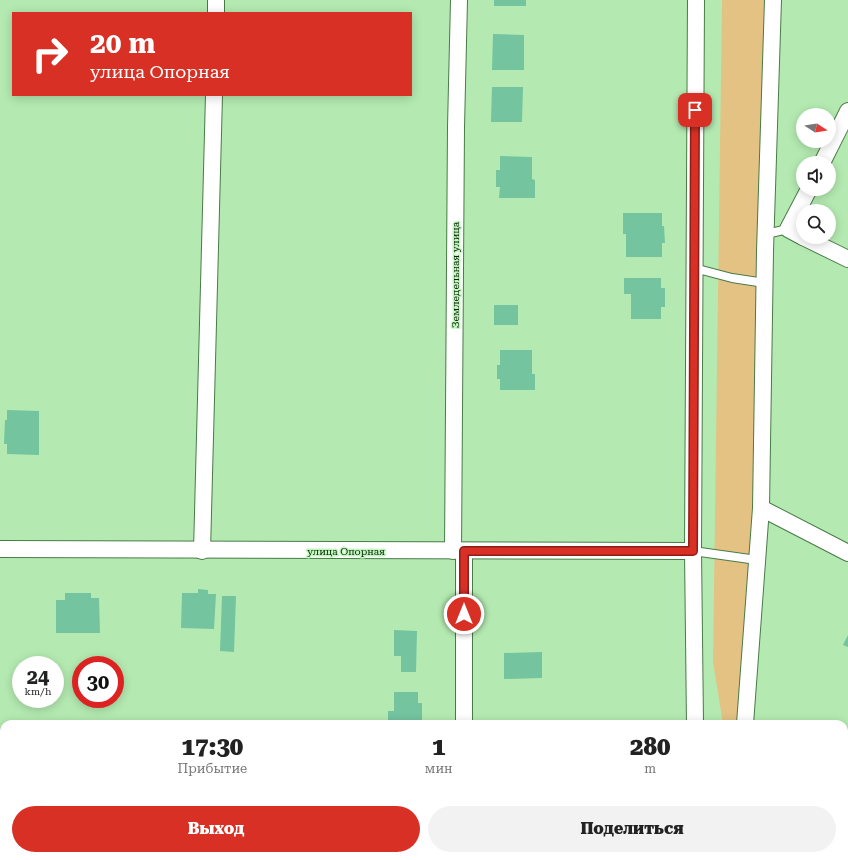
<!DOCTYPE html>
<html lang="ru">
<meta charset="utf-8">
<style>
body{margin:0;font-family:"Roboto Serif",serif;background:#f2f2f2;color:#222;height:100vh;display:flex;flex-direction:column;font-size:15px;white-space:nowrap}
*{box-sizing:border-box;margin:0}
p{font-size:13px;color:#767676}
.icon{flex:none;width:22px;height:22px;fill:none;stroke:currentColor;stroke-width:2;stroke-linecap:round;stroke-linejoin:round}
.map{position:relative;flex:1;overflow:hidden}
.drawer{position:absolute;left:0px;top:720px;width:848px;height:140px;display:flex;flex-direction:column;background:#fff;border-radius:12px 12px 0 0;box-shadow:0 2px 10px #0003}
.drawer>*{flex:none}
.top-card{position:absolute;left:12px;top:12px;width:400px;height:84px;border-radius:0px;box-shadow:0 2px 10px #0003;background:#d93025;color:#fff;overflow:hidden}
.needle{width:26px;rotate:102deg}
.fabs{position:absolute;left:796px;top:108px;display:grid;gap:8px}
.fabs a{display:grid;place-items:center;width:40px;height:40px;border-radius:50%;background:#fff;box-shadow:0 2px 10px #0003;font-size:20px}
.speed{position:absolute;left:12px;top:656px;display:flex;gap:8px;font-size:20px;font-weight:700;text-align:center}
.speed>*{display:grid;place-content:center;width:52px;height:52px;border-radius:50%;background:#fff;box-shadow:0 2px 10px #0003;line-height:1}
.speed small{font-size:10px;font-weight:400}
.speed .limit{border:6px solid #d22;background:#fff;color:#111}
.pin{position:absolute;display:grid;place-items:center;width:34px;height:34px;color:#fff;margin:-17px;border-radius:8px;box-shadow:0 2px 6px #0006}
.me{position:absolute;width:44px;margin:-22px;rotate:0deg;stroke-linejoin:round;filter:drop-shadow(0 0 3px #0008)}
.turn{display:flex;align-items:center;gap:14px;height:84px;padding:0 12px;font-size:18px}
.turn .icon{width:52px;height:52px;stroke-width:2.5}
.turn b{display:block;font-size:28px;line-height:34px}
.eta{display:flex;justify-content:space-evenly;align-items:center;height:68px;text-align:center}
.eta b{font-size:24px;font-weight:800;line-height:28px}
.button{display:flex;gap:8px;margin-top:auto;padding:8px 12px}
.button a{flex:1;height:46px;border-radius:24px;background:#d93025;color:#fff;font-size:16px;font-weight:800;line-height:46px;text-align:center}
.button a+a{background:#f2f2f2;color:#222}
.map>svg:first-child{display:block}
.green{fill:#e3c283}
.building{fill:#73c49f}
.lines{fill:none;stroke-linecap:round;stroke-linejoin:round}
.lane-casing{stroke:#497b47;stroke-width:10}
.street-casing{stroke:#497b47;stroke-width:18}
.lane{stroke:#fff;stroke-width:8}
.street{stroke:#fff;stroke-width:16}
.route-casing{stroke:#8d1f18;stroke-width:10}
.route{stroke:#d93025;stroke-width:7}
.labels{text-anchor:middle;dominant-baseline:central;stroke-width:3;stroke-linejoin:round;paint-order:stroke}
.street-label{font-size:10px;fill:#0c210c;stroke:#c1f8bd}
</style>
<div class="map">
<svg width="848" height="860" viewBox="0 0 848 860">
<rect width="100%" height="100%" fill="#b4eab1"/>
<g class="green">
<polygon points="722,0 767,0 754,557 739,718 736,724 723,724 713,662"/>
<polygon points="0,818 4,818 4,856 453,856 451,860 0,860"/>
<polygon points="509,856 623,856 623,858 616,860 513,860"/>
</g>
<g class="building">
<rect x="494" y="0" width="32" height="6"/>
<polygon points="493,34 524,35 524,70 492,70"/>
<polygon points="492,87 523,87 522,122 491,122"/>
<polygon points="500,156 532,157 532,179 535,180 535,198 499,198 500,187 496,187 496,170 500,170"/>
<polygon points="623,213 662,213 662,226 664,226 665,243 662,243 662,257 626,257 626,234 623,234"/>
<polygon points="624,278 661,278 661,288 665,288 665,307 661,307 661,319 631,319 631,294 624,294"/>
<rect x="494" y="305" width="24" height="20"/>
<polygon points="500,350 532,350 532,374 535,374 535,390 500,390 500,379 497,379 497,365 500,365"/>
<polygon points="7,410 39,411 39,455 7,454 7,444 4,444 5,420 7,420"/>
<polygon points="198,589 208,590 208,594 216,594 214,629 181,628 182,593 198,593"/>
<polygon points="65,593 91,593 91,598 99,598 100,633 56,633 56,600 65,600"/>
<polygon points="222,596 236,596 234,652 220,651"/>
<polygon points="394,630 417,631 416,672 401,672 401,656 394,656"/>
<polygon points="848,635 848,647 843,645"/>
<polygon points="542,652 542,678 504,679 504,653"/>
<polygon points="394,692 418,692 418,703 422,703 422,724 393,724 393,723 388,723 388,711 394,711"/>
<polygon points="502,721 535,722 535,724 502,724"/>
<polygon points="734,856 746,856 754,860 732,860"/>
</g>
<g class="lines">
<g class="lane-casing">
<g id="lane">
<polyline points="766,234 788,229"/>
<polyline points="694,268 732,278 765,283"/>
<polyline points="693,551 757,560"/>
</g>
</g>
<g class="street-casing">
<g id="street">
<polyline points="216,13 216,0"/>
<polyline points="822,163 848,111"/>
<polyline points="803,237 788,229 809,189"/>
<polyline points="803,237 848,259"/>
<polyline points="761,508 848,553"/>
<polyline points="0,549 693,551"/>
<polyline points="202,551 214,95"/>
<polyline points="453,551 456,127 459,0"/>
<polyline points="464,551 464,724"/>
<polyline points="695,724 693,551 696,0"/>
<polyline points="745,724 761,508 765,251 773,0"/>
<polyline points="0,799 4,799"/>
<polyline points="465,856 465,860"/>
<polyline points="843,856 848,858"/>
</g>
</g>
<use href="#lane" class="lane"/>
<use href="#street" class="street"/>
</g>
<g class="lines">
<g class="route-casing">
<polyline id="route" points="464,614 464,551 693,551 695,110"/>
</g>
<use href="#route" class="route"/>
</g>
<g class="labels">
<g class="street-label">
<text transform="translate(455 275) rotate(-90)">Земледельная улица</text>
<text x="346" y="551">улица Опорная</text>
</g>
</g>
</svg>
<div class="fabs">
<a><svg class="needle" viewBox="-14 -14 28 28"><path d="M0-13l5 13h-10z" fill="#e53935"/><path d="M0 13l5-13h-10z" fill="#767676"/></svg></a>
<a><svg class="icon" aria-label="sound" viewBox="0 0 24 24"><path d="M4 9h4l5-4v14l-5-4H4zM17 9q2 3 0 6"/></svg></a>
<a><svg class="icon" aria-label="search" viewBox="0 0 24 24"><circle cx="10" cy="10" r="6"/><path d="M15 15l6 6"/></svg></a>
</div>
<div class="speed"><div>24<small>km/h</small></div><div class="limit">30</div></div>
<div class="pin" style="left:695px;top:110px;background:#d93025"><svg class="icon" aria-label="arrive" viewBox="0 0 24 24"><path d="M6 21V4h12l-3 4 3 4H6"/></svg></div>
<svg class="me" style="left:464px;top:614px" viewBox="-20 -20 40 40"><circle r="17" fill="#d93025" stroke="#fff" stroke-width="3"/><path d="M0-11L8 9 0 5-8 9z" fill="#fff"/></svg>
<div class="top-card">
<div class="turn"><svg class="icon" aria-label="right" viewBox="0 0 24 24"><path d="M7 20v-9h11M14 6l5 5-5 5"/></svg><div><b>20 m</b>улица Опорная</div></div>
</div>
<section class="drawer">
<div class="eta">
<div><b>17:30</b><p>Прибытие</p></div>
<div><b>1</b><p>мин</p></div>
<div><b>280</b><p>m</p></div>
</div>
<div class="button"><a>Выход</a><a>Поделиться</a></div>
</section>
</div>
